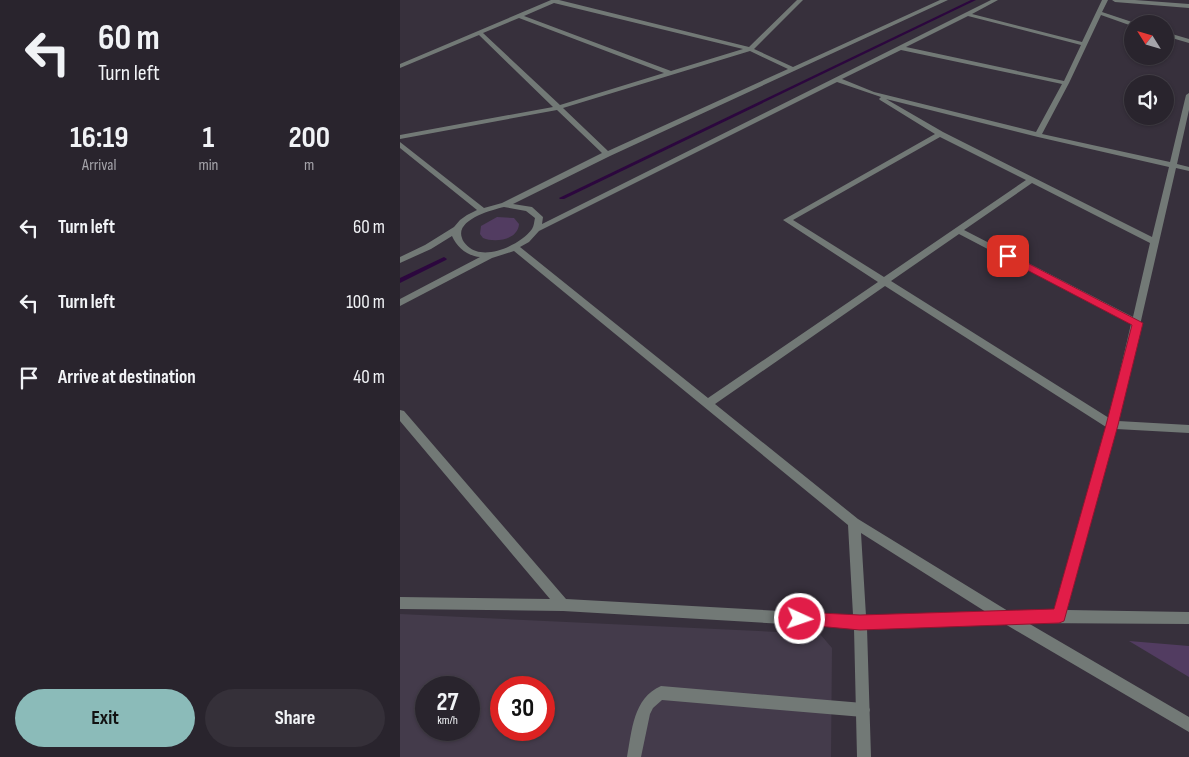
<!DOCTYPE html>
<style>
body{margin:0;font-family:"Sofia Sans Condensed",sans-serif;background:#353039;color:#f1f3f6;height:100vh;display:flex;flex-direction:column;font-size:19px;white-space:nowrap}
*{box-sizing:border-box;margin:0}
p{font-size:16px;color:#a5a4aa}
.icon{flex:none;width:28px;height:28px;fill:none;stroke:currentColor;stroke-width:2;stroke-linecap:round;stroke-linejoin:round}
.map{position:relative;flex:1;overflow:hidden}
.sheet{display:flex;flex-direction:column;background:#29242d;width:400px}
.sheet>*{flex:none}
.hud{background:#29242d;color:#f1f3f6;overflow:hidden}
.needle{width:32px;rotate:307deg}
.tools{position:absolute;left:724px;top:15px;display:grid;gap:10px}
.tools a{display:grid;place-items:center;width:50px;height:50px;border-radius:50%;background:#29242d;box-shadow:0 1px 4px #0004,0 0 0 1px #454149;font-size:25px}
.speed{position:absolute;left:15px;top:676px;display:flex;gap:10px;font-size:25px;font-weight:700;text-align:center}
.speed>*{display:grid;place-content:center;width:65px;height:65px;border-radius:50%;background:#29242d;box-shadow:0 1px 4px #0004,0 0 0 1px #454149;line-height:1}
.speed small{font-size:12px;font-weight:400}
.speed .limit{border:8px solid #d22;background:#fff;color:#111}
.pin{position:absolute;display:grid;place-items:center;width:42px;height:42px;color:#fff;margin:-21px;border-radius:10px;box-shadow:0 2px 8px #0006}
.me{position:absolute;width:55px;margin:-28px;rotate:93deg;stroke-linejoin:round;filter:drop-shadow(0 0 4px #0008)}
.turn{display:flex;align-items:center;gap:18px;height:105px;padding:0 15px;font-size:22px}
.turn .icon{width:65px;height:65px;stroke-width:2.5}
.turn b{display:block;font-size:35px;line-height:42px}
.eta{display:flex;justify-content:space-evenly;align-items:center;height:85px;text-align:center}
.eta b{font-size:30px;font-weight:700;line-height:35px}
.button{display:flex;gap:10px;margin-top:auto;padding:10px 15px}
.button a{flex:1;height:58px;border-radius:30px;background:#8bbbb9;color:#111;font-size:20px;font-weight:700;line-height:58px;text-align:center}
.button a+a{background:#353039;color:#f1f3f6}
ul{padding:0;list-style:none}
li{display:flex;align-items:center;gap:15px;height:75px;padding:0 15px}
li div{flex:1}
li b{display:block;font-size:19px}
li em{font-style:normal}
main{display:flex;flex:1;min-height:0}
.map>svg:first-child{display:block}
.built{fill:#443b4b;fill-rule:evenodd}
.green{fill:#523c61}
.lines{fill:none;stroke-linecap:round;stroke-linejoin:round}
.stream{fill:#2c073e;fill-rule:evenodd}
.lane{fill:#727976;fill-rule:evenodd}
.street{fill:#727976;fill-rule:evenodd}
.route{fill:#e11d48;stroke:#92132f}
</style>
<main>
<section class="sheet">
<div class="hud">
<div class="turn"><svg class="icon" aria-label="left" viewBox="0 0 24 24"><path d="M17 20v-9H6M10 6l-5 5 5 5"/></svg><div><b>60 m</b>Turn left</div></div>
</div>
<div class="eta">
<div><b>16:19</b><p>Arrival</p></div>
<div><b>1</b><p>min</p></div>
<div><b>200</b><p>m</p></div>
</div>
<ul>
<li><svg class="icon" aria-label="left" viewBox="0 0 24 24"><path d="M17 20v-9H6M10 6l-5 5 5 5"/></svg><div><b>Turn left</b></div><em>60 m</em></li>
<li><svg class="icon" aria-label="left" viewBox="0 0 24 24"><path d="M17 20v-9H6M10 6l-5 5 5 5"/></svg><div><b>Turn left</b></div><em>100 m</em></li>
<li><svg class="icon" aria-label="arrive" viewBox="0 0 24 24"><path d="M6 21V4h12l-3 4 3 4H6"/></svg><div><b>Arrive at destination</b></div><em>40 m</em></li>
</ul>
<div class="button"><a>Exit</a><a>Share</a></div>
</section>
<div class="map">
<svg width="789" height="757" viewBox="0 0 789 757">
<rect width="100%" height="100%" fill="#37303c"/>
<path class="built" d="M0 614 420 634 432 648 431 757H0ZM26 688H69V730H26ZM101 688H144V730H101Z"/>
<g class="green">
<path d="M97 217 114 218 119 224C118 240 95 243 83 238L80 234 81 226Z"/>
<polygon points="729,641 789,646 789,677"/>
</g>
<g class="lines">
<g class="stream">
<polygon points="571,0 576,0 164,199 160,199 159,198"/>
<polygon points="44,257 47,259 46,260 0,283 0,278"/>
</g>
<path class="lane" d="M261 686 463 703 468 705 470 710 468 715 463 717 262 700 253 708 250 714 241 757H227C232 731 233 698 261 686Z"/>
<g class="street">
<path d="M151 0H159L349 47 397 0H403L354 49 393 67 540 0H548L210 156 113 204 132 207 143 217 142 224 591 0H598L572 14 682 42 702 0H708L702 12 735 23 732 26 701 15 669 83 642 134 770 162 786 95 789 93V110L777 164 789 167V171L776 168 718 421 789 425V433L716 429 667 610 789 612V624L628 623 789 717V732L605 624 467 628 471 757H457L454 628 163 611 0 609V597L150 599 0 421V410L4 411 166 599 453 615 448 525 114 251 92 258 0 306V299L80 257C67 256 57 247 52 236L31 249 0 263V257L25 245 54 227 60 220 67 215 77 210 0 148V142L84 208 102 203 202 153 157 110 0 139V135L153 107 79 35 0 68V64ZM154 3 343 49 271 71 124 16ZM568 16 681 45 664 81 506 47ZM119 18 264 73 160 105 83 33ZM501 50 662 84 636 132 474 92 442 79ZM350 51 388 69 208 151 163 108ZM437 82 481 97 479 99 480 100 535 134 383 220 478 282 308 398 120 247 129 242 139 231ZM486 99 638 137 769 167 752 237 543 132ZM540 137 626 180 484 277 393 220ZM632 183 750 243 733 317 564 230ZM104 207 126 211 135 218C134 222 134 226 132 229 122 243 93 257 76 251 71 250 63 243 62 238 55 220 91 210 104 207ZM559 234 731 324 709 418 491 281ZM485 286 706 427 654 610 608 611 458 519 315 404ZM461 533 586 612 466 616Z"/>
<polygon points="712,0 735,0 789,4 789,8 715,2"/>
<polygon points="765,32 789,39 789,43 765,36"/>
</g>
</g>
<polygon class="route" points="608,253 743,323 718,425 664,621 659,623 460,630 395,624 393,619 395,614 400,612 460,615 654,609 706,425 732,325 604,258 603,256"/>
</svg>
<div class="tools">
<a><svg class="needle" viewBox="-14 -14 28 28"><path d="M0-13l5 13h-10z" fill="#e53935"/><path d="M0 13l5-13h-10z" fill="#a5a4aa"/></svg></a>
<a><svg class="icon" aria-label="sound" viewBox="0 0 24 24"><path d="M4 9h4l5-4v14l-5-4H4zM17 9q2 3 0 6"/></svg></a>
</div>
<div class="speed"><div>27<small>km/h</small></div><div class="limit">30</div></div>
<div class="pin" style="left:608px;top:256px;background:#d93025"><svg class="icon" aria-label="arrive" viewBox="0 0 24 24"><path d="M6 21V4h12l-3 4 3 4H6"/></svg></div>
<svg class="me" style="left:400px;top:619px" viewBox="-20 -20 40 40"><circle r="17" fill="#e11d48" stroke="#fff" stroke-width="3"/><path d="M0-11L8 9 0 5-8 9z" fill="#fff"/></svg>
</div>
</main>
